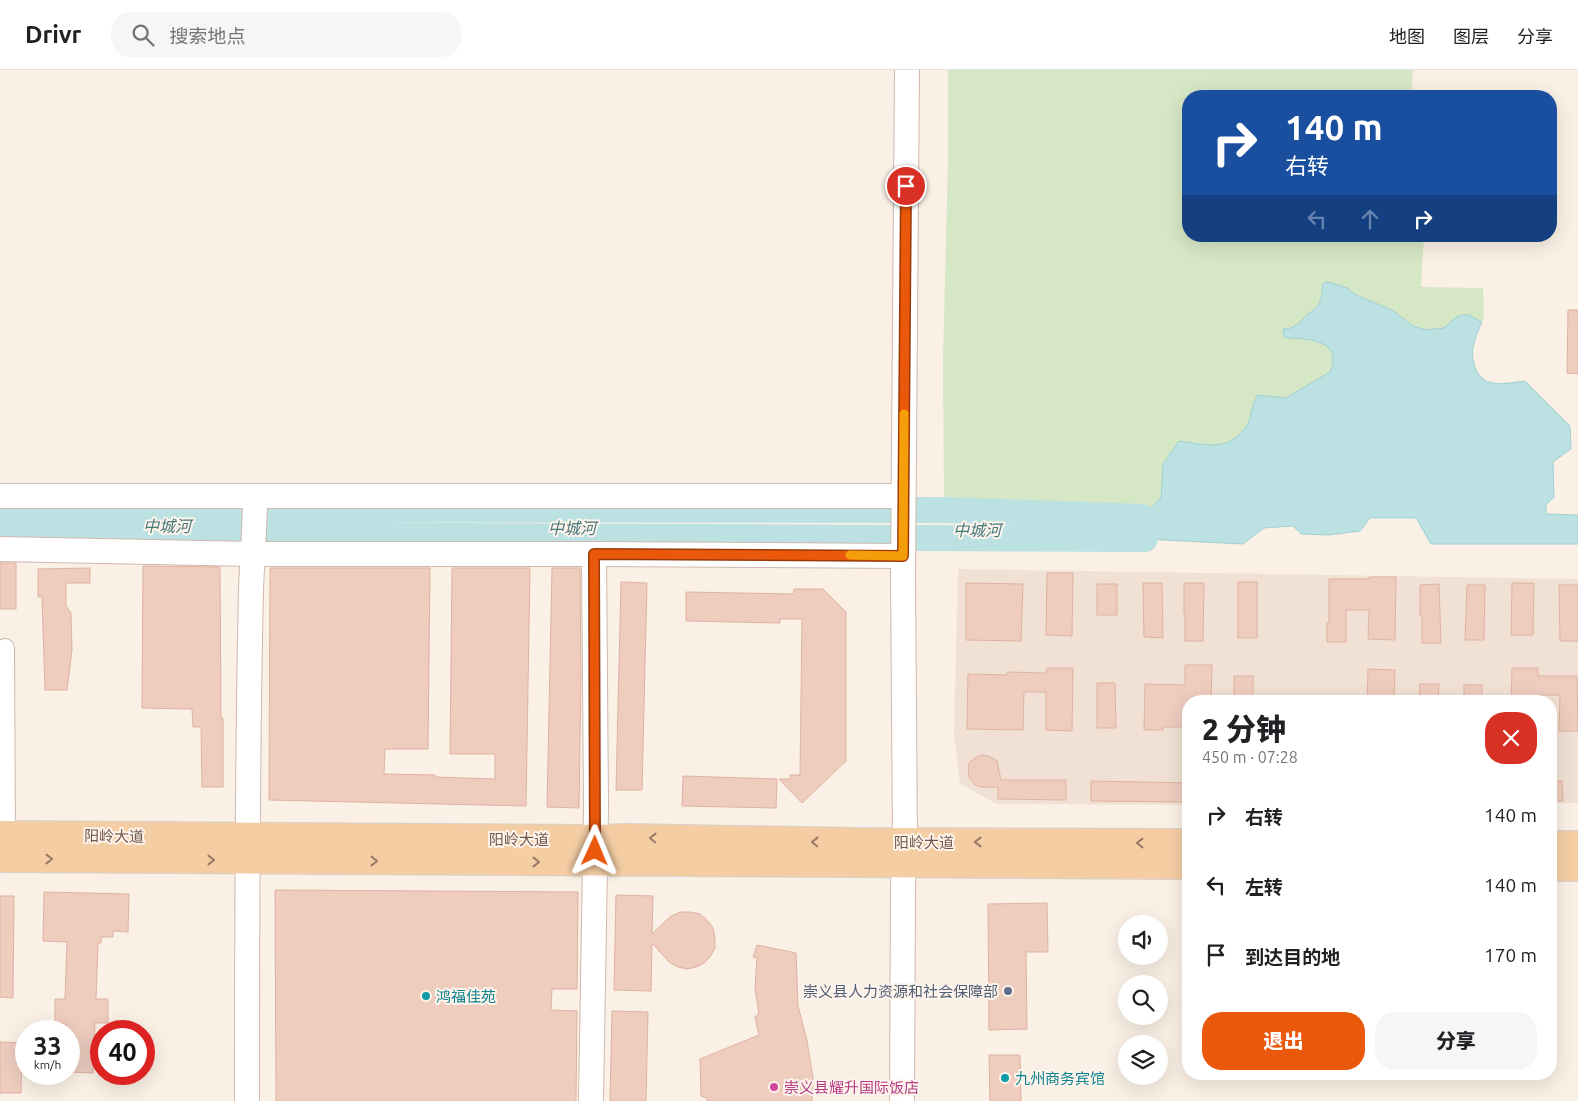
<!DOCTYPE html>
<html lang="zh">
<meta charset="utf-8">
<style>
body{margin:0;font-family:Ubuntu,"Noto Sans SC",sans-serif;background:#f6f6f6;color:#202124;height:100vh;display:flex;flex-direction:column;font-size:19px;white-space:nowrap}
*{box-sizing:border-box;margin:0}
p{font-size:16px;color:#757577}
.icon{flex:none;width:28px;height:28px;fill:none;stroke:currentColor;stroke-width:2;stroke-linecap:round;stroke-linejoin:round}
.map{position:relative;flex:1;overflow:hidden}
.drawer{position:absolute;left:1182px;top:625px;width:375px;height:385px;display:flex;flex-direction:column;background:#fff;border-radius:20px;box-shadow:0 5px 20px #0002}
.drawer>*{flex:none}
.top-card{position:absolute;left:1182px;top:20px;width:375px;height:152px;border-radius:20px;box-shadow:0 5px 20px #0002;background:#1a4fa0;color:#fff;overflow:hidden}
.controls{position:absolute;left:1118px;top:845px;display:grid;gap:10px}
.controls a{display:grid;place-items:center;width:50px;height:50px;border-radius:50%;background:#fff;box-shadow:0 5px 20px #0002;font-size:25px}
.speed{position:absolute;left:15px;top:950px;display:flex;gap:10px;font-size:25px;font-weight:700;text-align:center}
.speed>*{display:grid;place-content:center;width:65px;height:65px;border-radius:50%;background:#fff;box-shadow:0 5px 20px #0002;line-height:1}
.speed small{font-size:12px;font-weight:400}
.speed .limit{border:8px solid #d22;background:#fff;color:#111}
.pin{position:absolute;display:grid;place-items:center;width:42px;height:42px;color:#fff;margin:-21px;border:2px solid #fff;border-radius:50%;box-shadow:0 1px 5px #0007}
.me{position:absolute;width:55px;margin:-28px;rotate:1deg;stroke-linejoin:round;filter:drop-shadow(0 0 4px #0008)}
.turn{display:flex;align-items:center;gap:18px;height:105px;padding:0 20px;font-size:22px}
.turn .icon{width:65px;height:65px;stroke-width:2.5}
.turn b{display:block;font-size:35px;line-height:42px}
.lanes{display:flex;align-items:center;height:48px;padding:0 20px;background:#0003;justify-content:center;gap:25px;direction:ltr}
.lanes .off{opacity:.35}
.round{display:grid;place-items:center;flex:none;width:52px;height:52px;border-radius:20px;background:#f6f6f6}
.head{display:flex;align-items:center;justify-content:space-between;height:85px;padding:0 20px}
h1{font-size:30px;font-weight:800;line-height:38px}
.button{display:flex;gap:10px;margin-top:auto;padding:10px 20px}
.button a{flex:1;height:58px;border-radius:20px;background:#ea580c;color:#fff;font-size:20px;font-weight:800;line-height:58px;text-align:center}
.button a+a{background:#f6f6f6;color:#202124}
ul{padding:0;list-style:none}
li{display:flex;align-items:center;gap:15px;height:70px;padding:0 20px}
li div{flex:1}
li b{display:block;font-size:19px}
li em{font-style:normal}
header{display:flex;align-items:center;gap:30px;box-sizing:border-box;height:70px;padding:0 25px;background:#fff;border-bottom:1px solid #e0e0e0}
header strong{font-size:24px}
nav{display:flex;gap:28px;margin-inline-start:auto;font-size:18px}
.search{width:350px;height:45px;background:#f6f6f6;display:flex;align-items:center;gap:12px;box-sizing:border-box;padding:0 18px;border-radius:20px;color:#757577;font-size:19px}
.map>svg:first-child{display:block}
.residential{fill:#f1e1d4}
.green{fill:#d6e7c5}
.water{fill:#bbe1e2;stroke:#a2d1d3}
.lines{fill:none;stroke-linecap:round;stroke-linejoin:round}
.river{stroke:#bbe1e2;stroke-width:26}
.building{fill:#eecdbf;stroke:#dfb2a1}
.street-casing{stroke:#cbb7ac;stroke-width:20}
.secondary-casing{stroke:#d0b8ad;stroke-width:26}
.primary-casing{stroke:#d7d0cd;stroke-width:30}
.street{stroke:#fff;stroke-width:18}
.secondary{stroke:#fff;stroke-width:24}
.primary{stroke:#f4cda3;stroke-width:28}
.oneway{stroke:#987a66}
.route-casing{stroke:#983908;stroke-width:12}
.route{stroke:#ea580c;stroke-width:9}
.slow{stroke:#f59e0b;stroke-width:9}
.service-dot{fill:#5c6f8a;stroke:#fef4eb;stroke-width:2}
.culture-dot{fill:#0f9aa8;stroke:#fef4eb;stroke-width:2}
.hotel-dot{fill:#d1479c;stroke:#fef4eb;stroke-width:2}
.labels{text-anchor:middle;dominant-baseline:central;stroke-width:4;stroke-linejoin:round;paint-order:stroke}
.street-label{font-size:15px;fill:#71564c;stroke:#fef4eb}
.service-label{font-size:15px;fill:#4e5e75;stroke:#fef4eb;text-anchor:end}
.culture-label{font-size:15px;fill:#0d838f;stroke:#fef4eb;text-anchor:start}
.hotel-label{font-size:15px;fill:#b23c85;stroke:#fef4eb;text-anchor:start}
.water-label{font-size:16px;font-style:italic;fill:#45797c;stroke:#fef4eb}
</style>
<header>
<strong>Drivr</strong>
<div class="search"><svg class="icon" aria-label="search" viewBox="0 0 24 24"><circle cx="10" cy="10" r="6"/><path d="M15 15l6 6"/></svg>搜索地点</div>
<nav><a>地图</a><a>图层</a><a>分享</a></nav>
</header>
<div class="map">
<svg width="1578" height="1031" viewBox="0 0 1578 1031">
<rect width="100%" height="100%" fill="#faf0e5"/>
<polygon class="residential" points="958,499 1578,509 1578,733 1551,733 1551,631 1189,631 1189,735 996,734 960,713 954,663"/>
<polygon class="green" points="948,0 1413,0 1412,12 1413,26 1189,26 1189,166 1424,166 1421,217 1483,218 1484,247 1473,272 1472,290 1479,305 1488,312 1500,313 1525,311 1570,356 1571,379 1553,392 1554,427 1546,435 1546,444 1578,445 1578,474 1431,474 1416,448 1370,448 1360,461 1329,465 1301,464 1293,456 1264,458 1243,474 1145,469 1142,447 944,437 943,290 948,90"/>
<path class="water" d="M1326 212H1329L1347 218 1356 225 1392 240 1413 256 1426 260 1444 258 1455 248 1461 245H1469L1482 252C1474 271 1468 283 1477 302 1480 306 1484 311 1489 312 1500 316 1514 312 1525 311L1570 356 1571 379 1553 392 1554 427 1546 435V444L1578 445V474H1431L1416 448H1370L1360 461 1329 465 1301 464 1293 456 1264 458 1243 474 1145 469 1142 447 1161 428 1163 394 1179 371C1201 374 1223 381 1240 364 1243 360 1248 356 1249 351 1252 342 1252 334 1258 325L1286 328 1330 302C1340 279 1324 271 1304 269 1297 268 1290 269 1284 267L1283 259C1295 259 1299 253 1307 245 1311 241 1316 240 1319 234 1322 228 1322 221 1323 214Z"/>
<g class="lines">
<polyline class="river" points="0,439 945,440 1142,447 1145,469 0,464"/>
</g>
<g class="building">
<polygon points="1568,240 1578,240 1578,304 1567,303"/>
<rect x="0" y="493" width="16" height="46"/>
<polygon points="143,496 220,497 221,648 223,648 223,717 202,717 201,657 193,657 192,639 142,638"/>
<polygon points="90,498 90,513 66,513 66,536 71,543 72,580 67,620 45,620 42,527 38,527 38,499"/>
<polygon points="270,498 430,498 428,679 385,679 384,704 435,705 435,707 495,709 495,684 450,684 452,498 530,498 526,736 269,730"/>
<polygon points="552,498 580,498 581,604 579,738 547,737"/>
<polygon points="1047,503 1073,503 1072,566 1046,565"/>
<polygon points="1369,507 1396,507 1395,570 1368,569 1369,540 1346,540 1346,572 1327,572 1327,553 1329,553 1329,509 1369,509"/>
<polygon points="621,512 647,513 642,720 616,720"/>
<rect x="1238" y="512" width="19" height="56"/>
<polygon points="966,513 1023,514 1021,571 966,570"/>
<polygon points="1143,513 1162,513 1163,568 1144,567"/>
<polygon points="1184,513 1204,513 1203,571 1185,571 1185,544 1184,544"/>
<polygon points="1512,513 1534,513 1533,565 1511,565"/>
<rect x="1097" y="514" width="20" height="31"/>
<polygon points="1439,514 1441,573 1422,573 1422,546 1420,546 1420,515"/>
<polygon points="1467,515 1485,515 1484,570 1465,570"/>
<polygon points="1559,515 1578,515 1578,571 1560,571"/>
<polygon points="794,519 823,519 846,542 846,691 802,733 779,709 790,709 790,705 800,705 802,549 780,549 780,553 686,551 686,522 794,524"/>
<polygon points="1185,595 1212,595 1211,631 1189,631 1189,657 1163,657 1163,660 1144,660 1145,614 1185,615"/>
<polygon points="1047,598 1073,598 1072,661 1046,660 1046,622 1024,622 1023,660 967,659 968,604 1007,605 1007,602 1046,603"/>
<polygon points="1512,598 1538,598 1538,606 1577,606 1578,661 1559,661 1560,625 1538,625 1537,631 1511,631"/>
<polygon points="1368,599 1395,600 1394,631 1367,631"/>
<rect x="1234" y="606" width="19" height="25"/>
<polygon points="1097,613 1115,613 1116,658 1097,658"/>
<polygon points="1420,614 1439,614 1438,631 1419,631"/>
<rect x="1464" y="615" width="18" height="16"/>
<polygon points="983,685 988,686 997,691 1001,710 1066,710 1066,730 998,729 998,717 981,717 975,715 969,707 968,697 970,692 978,686"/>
<polygon points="683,706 777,709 776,738 682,736"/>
<polygon points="1091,711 1189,713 1189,732 1091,731"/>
<polygon points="1551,711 1562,711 1563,731 1551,731"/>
<polygon points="275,820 578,822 577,919 552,919 551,940 577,941 576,1031 276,1031"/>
<polygon points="44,822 129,824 128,862 113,861 113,867 101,867 101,873 98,873 96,929 108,929 108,953 95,953 93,1003 69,1002 69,961 66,961 66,954 55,954 55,929 65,929 67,872 43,871"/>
<polygon points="616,825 653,826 652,864 671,846 681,842 690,842 700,844 707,850 713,858 715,868 715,878 710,887 704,893 696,897 687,899 678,897 670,893 652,873 651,921 614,920"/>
<polygon points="0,826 14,826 13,928 0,927"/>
<polygon points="1047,833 1048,882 1026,882 1027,959 989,960 988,834"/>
<polygon points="757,875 796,883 798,936 807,971 813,1008 812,1031 707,1031 707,1028 701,1026 700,989 759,965 755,947 759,944 755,918 757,888 753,887"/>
<polygon points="612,941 648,942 646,1031 610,1031"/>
<polygon points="0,972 22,973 21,1023 0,1023"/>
<polygon points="989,985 1020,985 1021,1031 990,1031"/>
</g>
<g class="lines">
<g class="street-casing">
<polyline id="street" points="5,578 6,765"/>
</g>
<g class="secondary-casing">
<g id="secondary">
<polyline points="0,426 903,426"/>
<polyline points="0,479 253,484 594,484 903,486"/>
<path d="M247 1031C247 861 247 691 251 521 252 489 255 458 255 426"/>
<polyline points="591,1031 596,736 594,484"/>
<polyline points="902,1031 903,818 905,772 903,505 907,0"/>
</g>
</g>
<g class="primary-casing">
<g id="primary">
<polyline points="0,765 596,769 626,768 856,772 1189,773"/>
<polyline points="1551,775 1578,775"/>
<polyline points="0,788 1189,795"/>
<polyline points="1551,797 1578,797"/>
</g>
</g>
<use href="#street" class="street"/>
<use href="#secondary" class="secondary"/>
<use href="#primary" class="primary"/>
</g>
<defs><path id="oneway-chevron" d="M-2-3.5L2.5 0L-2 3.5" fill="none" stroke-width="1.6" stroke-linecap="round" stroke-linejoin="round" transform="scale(1.25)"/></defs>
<g class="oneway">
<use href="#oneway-chevron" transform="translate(653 768) rotate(-179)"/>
<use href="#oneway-chevron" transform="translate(815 772) rotate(-179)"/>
<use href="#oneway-chevron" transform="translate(978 772) rotate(-180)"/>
<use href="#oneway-chevron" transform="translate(1140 773) rotate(-180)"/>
<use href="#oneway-chevron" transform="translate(49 789)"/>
<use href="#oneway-chevron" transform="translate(211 790)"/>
<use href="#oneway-chevron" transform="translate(374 791)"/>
<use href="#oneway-chevron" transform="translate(536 792)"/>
</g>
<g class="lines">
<g class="route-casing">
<polyline id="route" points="595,781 594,484 903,486 906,116"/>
</g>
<use href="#route" class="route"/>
<polyline class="slow" points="850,485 903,486 904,344"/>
</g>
<circle class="service-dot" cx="1008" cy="921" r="5"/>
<g class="culture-dot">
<circle cx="426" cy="926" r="5"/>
<circle cx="1005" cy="1008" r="5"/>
</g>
<circle class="hotel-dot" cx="774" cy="1017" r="5"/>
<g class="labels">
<g class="street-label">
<text transform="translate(114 766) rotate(1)">阳岭大道</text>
<text x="519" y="769">阳岭大道</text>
<text x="924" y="772">阳岭大道</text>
</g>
<g class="service-label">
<text x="998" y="921">崇义县人力资源和社会保障部</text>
</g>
<g class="culture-label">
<text x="436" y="926">鸿福佳苑</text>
<text x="1015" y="1008">九州商务宾馆</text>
</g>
<g class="hotel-label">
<text x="784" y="1017">崇义县耀升国际饭店</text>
</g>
<g class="water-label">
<text x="167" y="456">中城河</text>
<text x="572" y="458">中城河</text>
<text x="977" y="460">中城河</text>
</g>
</g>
</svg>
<div class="controls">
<a><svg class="icon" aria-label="sound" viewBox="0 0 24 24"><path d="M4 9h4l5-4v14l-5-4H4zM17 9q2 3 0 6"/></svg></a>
<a><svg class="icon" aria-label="search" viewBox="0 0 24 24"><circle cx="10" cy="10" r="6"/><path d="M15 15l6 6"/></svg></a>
<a><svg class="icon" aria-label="layers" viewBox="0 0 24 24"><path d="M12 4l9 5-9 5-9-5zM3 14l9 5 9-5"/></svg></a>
</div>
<div class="speed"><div>33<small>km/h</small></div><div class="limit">40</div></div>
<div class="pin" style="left:906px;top:116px;background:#d93025"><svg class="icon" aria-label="arrive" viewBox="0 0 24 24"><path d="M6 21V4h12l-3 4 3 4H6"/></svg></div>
<svg class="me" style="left:595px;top:781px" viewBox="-20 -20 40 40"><path d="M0-17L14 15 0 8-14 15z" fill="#ea580c" stroke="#fff" stroke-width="4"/></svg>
<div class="top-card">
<div class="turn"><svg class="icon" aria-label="right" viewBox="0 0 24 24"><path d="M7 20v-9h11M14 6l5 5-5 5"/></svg><div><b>140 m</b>右转</div></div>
<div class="lanes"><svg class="icon off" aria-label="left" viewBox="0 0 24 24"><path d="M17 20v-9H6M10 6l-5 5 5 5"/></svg><svg class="icon off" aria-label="ahead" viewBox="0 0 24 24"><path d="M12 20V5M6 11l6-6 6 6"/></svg><svg class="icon" aria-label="right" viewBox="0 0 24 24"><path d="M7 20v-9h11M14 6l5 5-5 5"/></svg></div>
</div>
<section class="drawer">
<div class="head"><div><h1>2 分钟</h1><p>450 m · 07:28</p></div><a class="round" style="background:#d93025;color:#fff"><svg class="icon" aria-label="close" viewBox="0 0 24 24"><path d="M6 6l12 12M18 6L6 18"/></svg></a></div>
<ul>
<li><svg class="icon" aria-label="right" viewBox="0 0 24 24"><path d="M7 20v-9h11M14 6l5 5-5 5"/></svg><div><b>右转</b></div><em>140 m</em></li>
<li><svg class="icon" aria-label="left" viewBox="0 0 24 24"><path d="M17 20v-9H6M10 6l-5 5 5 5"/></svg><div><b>左转</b></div><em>140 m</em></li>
<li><svg class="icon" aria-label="arrive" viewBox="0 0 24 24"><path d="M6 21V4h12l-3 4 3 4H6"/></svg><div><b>到达目的地</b></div><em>170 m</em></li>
</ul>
<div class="button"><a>退出</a><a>分享</a></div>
</section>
</div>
